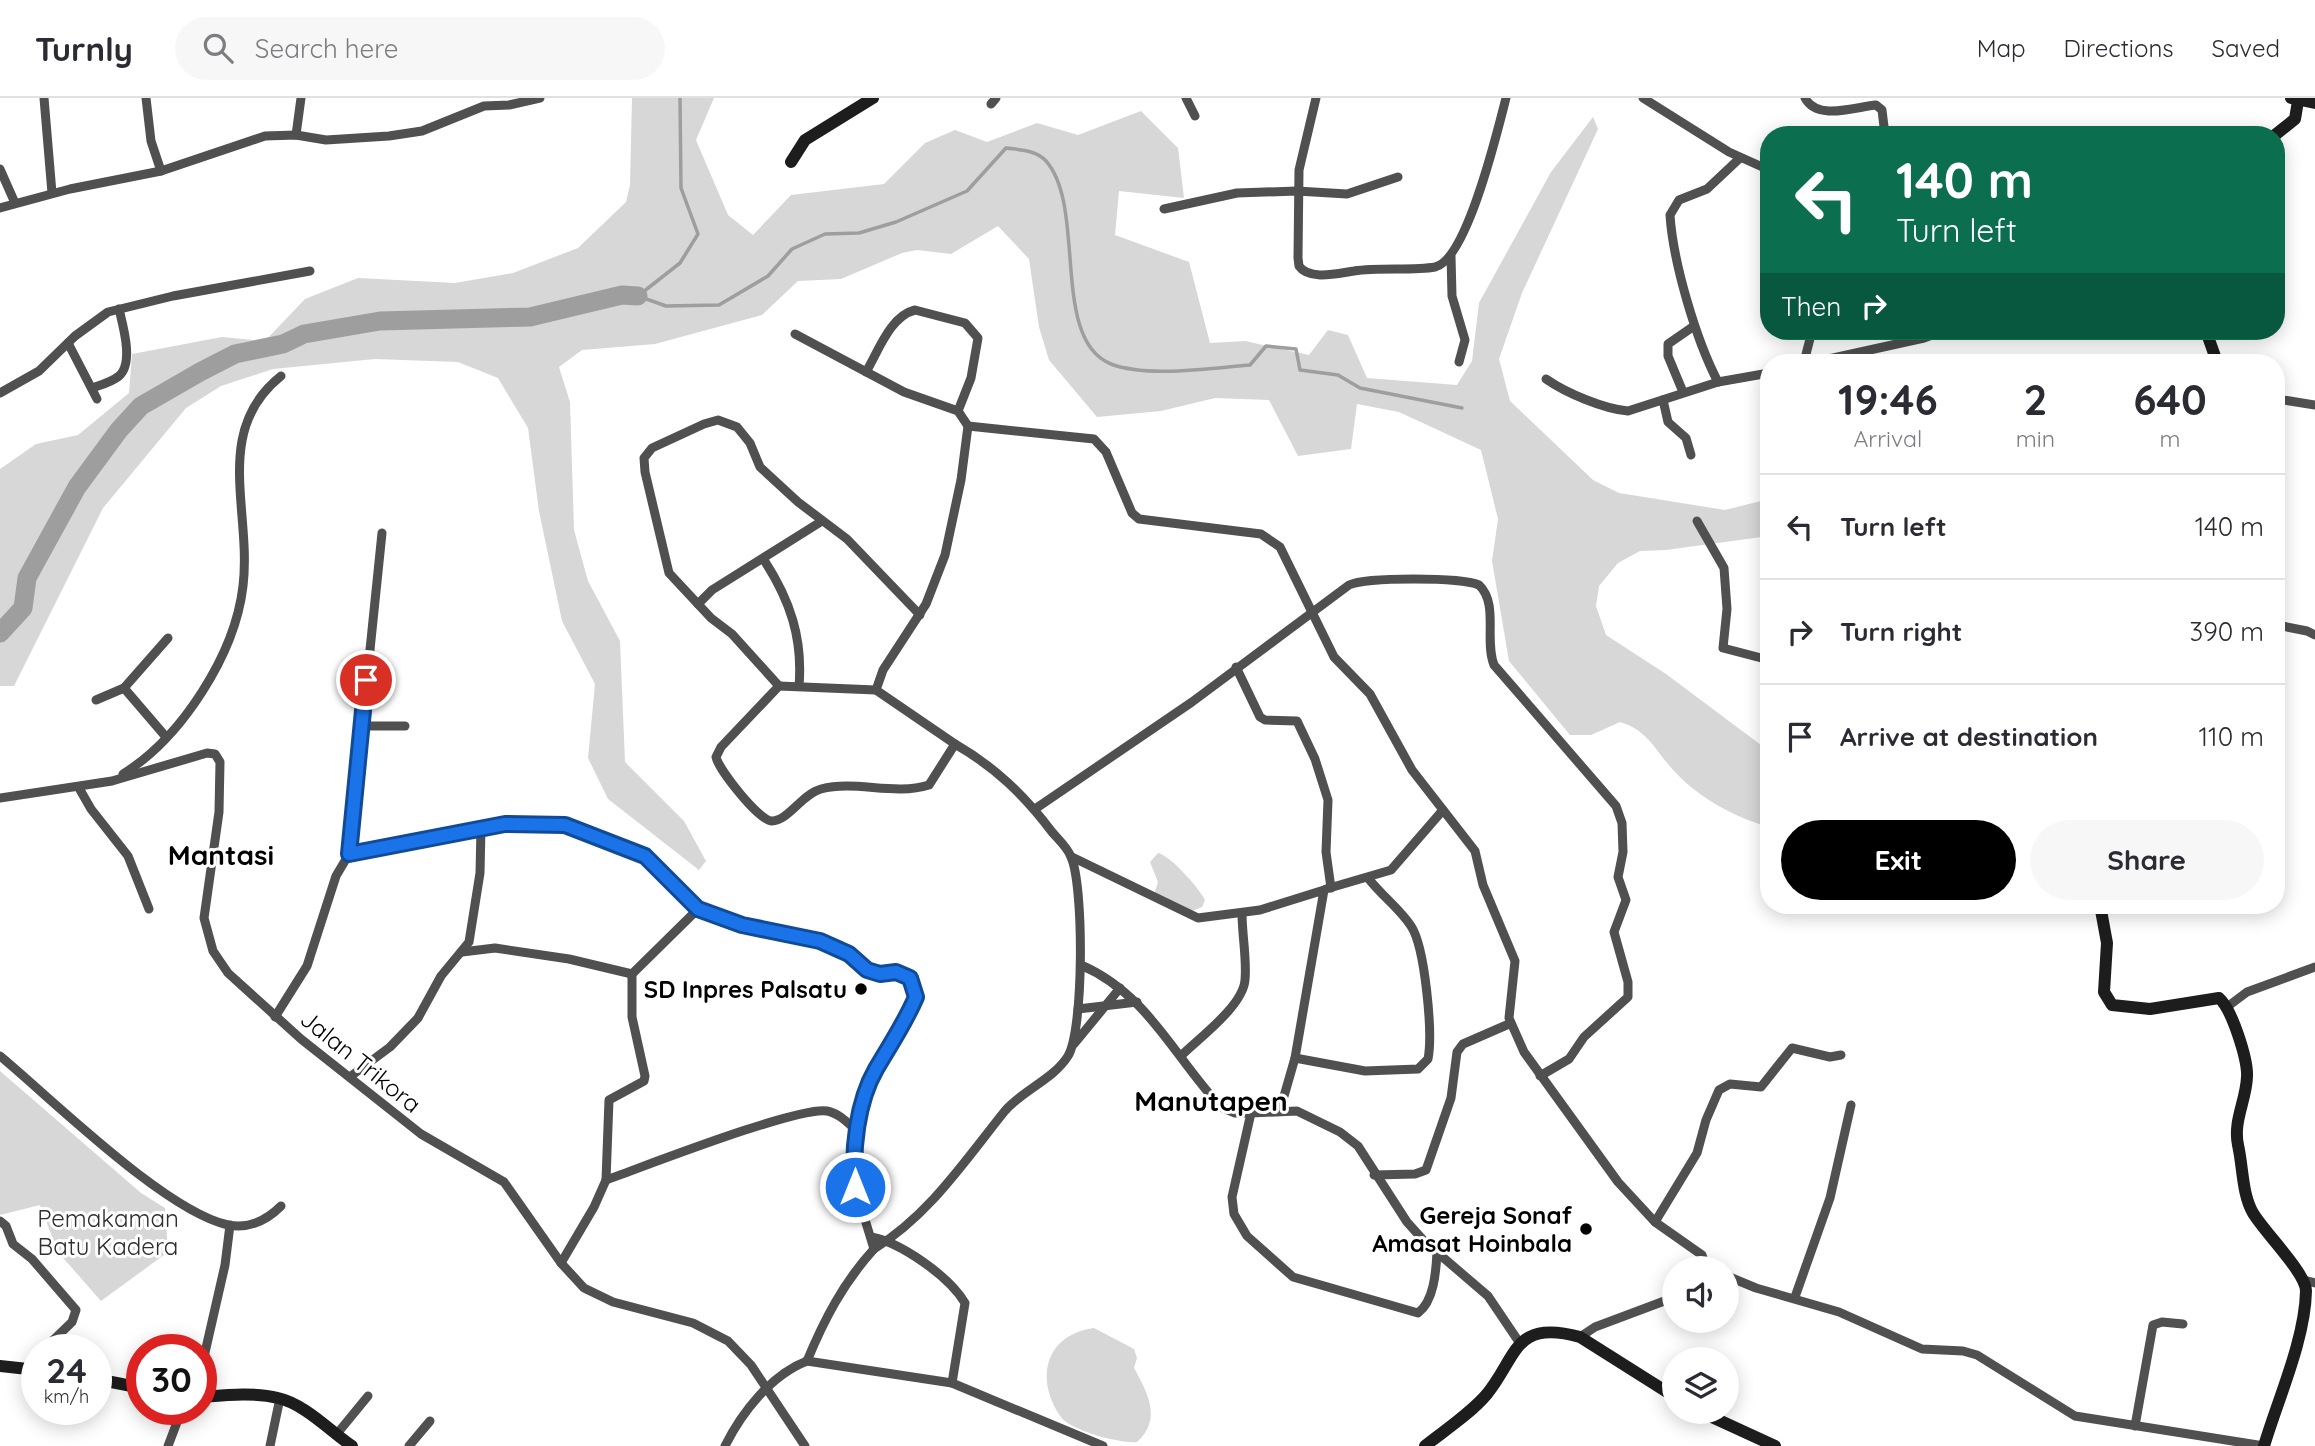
<!DOCTYPE html>
<style>
body{margin:0;font-family:Quicksand,sans-serif;background:#f7f7f7;color:#2b2b33;height:100vh;display:flex;flex-direction:column;font-size:26px;white-space:nowrap}
*{box-sizing:border-box;margin:0}
p{font-size:23px;color:#7c7c81}
.icon{flex:none;width:38px;height:38px;fill:none;stroke:currentColor;stroke-width:2;stroke-linecap:round;stroke-linejoin:round}
.map{position:relative;flex:1;overflow:hidden}
.sheet{position:absolute;left:1760px;top:256px;width:525px;height:560px;display:flex;flex-direction:column;background:#fff;border-radius:28px;box-shadow:0 4px 18px #0003}
.sheet>*{flex:none}
.guide{position:absolute;left:1760px;top:28px;width:525px;height:214px;border-radius:28px;box-shadow:0 4px 18px #0003;background:#0b6e4f;color:#fff;overflow:hidden}
.tools{position:absolute;left:1662px;top:1158px;display:grid;gap:14px}
.tools a{display:grid;place-items:center;width:77px;height:77px;border-radius:50%;background:#fff;box-shadow:0 4px 18px #0003;font-size:35px}
.speed{position:absolute;left:21px;top:1236px;display:flex;gap:14px;font-size:35px;font-weight:700;text-align:center}
.speed>*{display:grid;place-content:center;width:91px;height:91px;border-radius:50%;background:#fff;box-shadow:0 4px 18px #0003;line-height:1}
.speed small{font-size:18px;font-weight:400}
.speed .limit{border:10px solid #d22;background:#fff;color:#111}
.pin{position:absolute;display:grid;place-items:center;width:60px;height:60px;color:#fff;margin:-30px;border:4px solid #fff;border-radius:50%;box-shadow:0 2px 7px #0007}
.me{position:absolute;width:77px;margin:-38px;rotate:0deg;stroke-linejoin:round;filter:drop-shadow(0 0 5px #0008)}
.turn{display:flex;align-items:center;gap:24px;height:147px;padding:0 21px;font-size:32px}
.turn .icon{width:91px;height:91px;stroke-width:2.5}
.turn b{display:block;font-size:49px;line-height:60px}
.then{display:flex;align-items:center;height:66px;padding:0 21px;background:#0003;gap:14px;font-size:26px}
.eta{display:flex;justify-content:space-evenly;align-items:center;height:119px;text-align:center}
.eta b{font-size:42px;font-weight:800;line-height:49px}
.action{display:flex;gap:14px;margin-top:auto;padding:14px 21px}
.action a{flex:1;height:80px;border-radius:42px;background:#000;color:#fff;font-size:28px;font-weight:800;line-height:80px;text-align:center}
.action a+a{background:#f7f7f7;color:#2b2b33}
ul{padding:0;list-style:none}
li{display:flex;align-items:center;gap:21px;height:105px;padding:0 21px;border-top:2px solid #e1e1e2}
li div{flex:1}
li b{display:block;font-size:26px}
li em{font-style:normal}
header{display:flex;align-items:center;gap:42px;box-sizing:border-box;height:98px;padding:0 35px;background:#fff;border-bottom:2px solid #e1e1e2}
header strong{font-size:33px}
nav{display:flex;gap:38px;margin-inline-start:auto;font-size:24px}
.search{width:490px;height:63px;background:#f7f7f7;display:flex;align-items:center;gap:18px;box-sizing:border-box;padding:0 24px;border-radius:38px;color:#7c7c81;font-size:26px}
.map>svg:first-child{display:block}
.green{fill:#d7d7d7}
.lines{fill:none;stroke-linecap:round;stroke-linejoin:round}
.stream{stroke:#9e9e9e;stroke-width:3.5}
.river{stroke:#9e9e9e;stroke-width:19}
.street{stroke:#505050;stroke-width:9}
.secondary{stroke:#1d1d1d;stroke-width:12}
.route-casing{stroke:#114b97;stroke-width:18}
.route{stroke:#1a73e8;stroke-width:12}
.poi-dot{fill:#000;stroke:#fff;stroke-width:2.5}
.labels{text-anchor:middle;dominant-baseline:central;stroke-width:6;stroke-linejoin:round;paint-order:stroke}
.poi-label{font-size:24px;font-weight:bold;fill:#000;stroke:#fff;text-anchor:end}
.street-label{font-size:24px;fill:#000;stroke:#fff}
.park-label{font-size:24px;fill:#2e2e2e;stroke:#fff}
.quarter-label{font-size:28px;font-weight:bold;fill:#000;stroke:#fff}
</style>
<header>
<strong>Turnly</strong>
<div class="search"><svg class="icon" aria-label="search" viewBox="0 0 24 24"><circle cx="10" cy="10" r="6"/><path d="M15 15l6 6"/></svg>Search here</div>
<nav><a>Map</a><a>Directions</a><a>Saved</a></nav>
</header>
<div class="map">
<svg width="2315" height="1348" viewBox="0 0 2315 1348">
<rect width="100%" height="100%" fill="#fff"/>
<g class="green">
<path d="M632 0H714L696 42 728 117 753 137 791 97 884 86 925 45 955 32 987 44 1037 25 1078 37 1141 13 1178 50 1184 100 1119 93 1115 137 1189 164 1210 245 1245 243 1309 257 1328 232 1348 237 1367 280 1457 287 1472 263 1479 205 1551 74 1593 19 1598 31 1522 195 1499 261 1510 303 1593 382 1619 395 1725 412 1769 401V438L1666 452 1640 453 1618 465 1599 488 1596 508 1606 537 1666 576 1769 653V729C1736 720 1699 700 1675 674 1656 654 1648 632 1620 624L1591 637H1570L1509 563 1492 463 1498 421 1481 352 1399 314 1357 306 1351 351 1298 358 1269 302 1215 300 1161 313 1097 319 1049 262 1039 229 1029 161 998 128 951 156 917 152 902 155 841 181 798 183 762 217 655 246 582 252 559 269 570 304 574 432 588 483 620 543 625 664 684 723 706 763 699 772 608 701 588 660 595 586 562 523 539 413 528 330 498 280 458 264 375 261 273 271 221 288 186 310 103 410 14 588H0V371L36 346 78 337 129 295 132 256 222 239 265 243 305 201 358 180 455 185 513 175 578 150 626 104 630 87Z"/>
<path d="M1158 755C1170 757 1200 791 1205 802L1202 809 1189 814 1154 797 1158 784 1150 764Z"/>
<polygon points="0,973 141,1095 165,1110 168,1154 101,1203 58,1154 40,1107 0,1117"/>
<path d="M1094 1230 1134 1251 1137 1260 1134 1270C1147 1294 1163 1321 1137 1344 1122 1346 1071 1333 1061 1319 1035 1282 1044 1237 1094 1230Z"/>
</g>
<g class="lines">
<g class="stream">
<path d="M638 198 666 208 719 207 768 178 792 151 825 136 859 135 896 124 967 93 1006 50C1020 52 1036 52 1046 63 1087 109 1050 242 1111 266 1147 280 1212 270 1250 267L1266 248 1296 251 1300 272 1338 277 1360 290 1462 310"/>
<polyline points="638,198 680,165 698,136 681,90 680,0"/>
</g>
<polyline class="river" points="0,535 23,510 27,480 77,389 119,332 141,308 200,274 235,256 283,246 304,236 380,223 530,219 622,197 638,198"/>
<g class="street">
<polyline points="44,0 52,95"/>
<polyline points="146,0 151,43 161,73"/>
<polyline points="1186,0 1195,18"/>
<path d="M1316 0 1299 72 1298 160 1299 168C1309 183 1339 175 1354 173 1379 169 1413 173 1435 169 1467 162 1498 31 1506 0"/>
<polyline points="1643,0 1729,54 1769,72"/>
<path d="M1805 0C1817 23 1855 9 1876 7L1882 12 1885 37"/>
<polyline points="991,6 996,0"/>
<polyline points="296,37 301,0"/>
<polyline points="0,71 15,105"/>
<polyline points="0,110 70,91 161,73 265,38 296,37 326,42 389,38 422,33 484,8 509,7 540,0"/>
<polyline points="1164,111 1237,95 1297,93 1347,96 1398,79"/>
<polyline points="1451,158 1452,198 1465,242 1459,264"/>
<polyline points="795,236 904,294 958,313 968,328 961,382 945,457 926,506 883,572 876,592 955,646"/>
<polyline points="68,245 97,301"/>
<polyline points="1804,264 1812,233"/>
<polyline points="1815,264 1924,240 1943,233"/>
<path d="M866 274C878 254 890 218 915 212L965 225 978 240 971 280 958 313"/>
<path d="M1546 281C1566 295 1604 311 1628 313L1718 284 1769 275"/>
<path d="M1718 284C1696 242 1673 164 1670 117L1679 102 1707 91 1740 60"/>
<path d="M92 290C101 287 112 284 119 278 134 265 123 228 119 211"/>
<polyline points="1683,294 1668,258 1668,246 1694,228"/>
<polyline points="0,295 39,273 75,238 108,214 173,198 310,173"/>
<polyline points="2277,301 2315,307"/>
<polyline points="1663,302 1668,324 1686,340 1691,357"/>
<polyline points="968,328 1094,341 1106,354 1132,415 1139,421 1261,436 1280,449 1334,559 1370,596 1412,672 1475,753 1483,787 1515,863 1509,920 1524,954 1618,1084 1655,1124 1702,1157 1707,1171"/>
<polyline points="1697,423 1724,470 1727,511 1723,550 1769,562"/>
<path d="M764 462C790 502 803 540 799 588"/>
<polyline points="698,506 712,492 822,423"/>
<polyline points="2277,527 2307,533 2315,537"/>
<polyline points="1236,569 1260,619 1265,622 1297,623 1315,661 1328,702 1326,754 1331,790"/>
<path d="M779 588 721 649 716 659C719 672 759 723 772 723 788 723 802 696 821 691 856 682 894 698 929 687L955 646C995 669 1024 697 1052 734 1058 741 1068 750 1071 759 1084 787 1084 932 1068 958 1053 982 1022 992 1004 1014 964 1064 929 1117 874 1151"/>
<polyline points="779,588 732,536 711,520 669,475 645,374 644,360 652,350 704,326 718,322 737,329 750,345 760,369 798,404 847,441 920,517"/>
<polyline points="779,588 876,592"/>
<polyline points="96,602 124,590"/>
<polyline points="361,628 405,628"/>
<polyline points="166,639 124,590 168,540"/>
<path d="M123 676C181 640 235 557 243 488 252 413 212 333 281 278"/>
<polyline points="79,690 91,711 128,758 149,811"/>
<polyline points="0,700 112,683 207,655 215,656 220,664 219,714 204,820 213,853 228,875 301,941 421,1036 504,1084 561,1165 584,1190 613,1204 693,1225 728,1243 751,1267 805,1348"/>
<path d="M1035 711 1192 604 1349 487C1367 479 1460 479 1479 487 1499 506 1484 542 1494 567L1616 708 1622 725 1623 754 1618 779 1626 802 1614 834 1628 884V899L1584 939 1569 961 1540 978"/>
<polyline points="349,756 382,435"/>
<polyline points="1072,759 1198,820 1260,812 1324,792 1295,960 1280,1012"/>
<polyline points="1326,791 1391,772 1443,712"/>
<polyline points="462,854 495,850 569,861 632,876 698,811"/>
<path d="M1081 867C1148 896 1174 959 1221 1009L1235 1015H1251L1232 1099 1234 1116 1247 1138 1293 1179 1418 1215C1434 1203 1436 1174 1437 1154"/>
<polyline points="2227,909 2247,894 2315,869"/>
<polyline points="1078,911 1137,904"/>
<path d="M275 919 307 868 336 778 349 756 505 725 564 727 645 758 698 811 742 827 820 843 849 856 868 871 880 875 896 874 910 880 916 899 870 984 858 1034 853 1067 855 1089 874 1151C843 1185 824 1222 807 1263"/>
<polyline points="1074,946 1120,890"/>
<path d="M0 958C53 1002 165 1113 228 1127 249 1131 266 1123 281 1108"/>
<path d="M1181 958C1199 940 1243 908 1245 882 1247 861 1242 837 1242 815"/>
<path d="M1295 960 1365 973 1418 971 1428 961C1433 935 1425 849 1411 828 1400 811 1381 797 1368 780"/>
<polyline points="351,978 390,949 418,920 441,878 469,844 480,775 481,730"/>
<polyline points="1251,1015 1297,1013 1340,1034 1358,1048 1407,1124 1425,1144 1488,1198 1519,1244"/>
<polyline points="1374,1077 1415,1076 1426,1072 1451,1000 1457,954 1463,946 1509,926"/>
<path d="M606 1082C643 1069 798 1008 827 1013 839 1015 849 1026 858 1034"/>
<polyline points="0,1123 6,1128 13,1146 32,1161 76,1212 72,1224 44,1251"/>
<polyline points="1655,1124 1697,1055 1706,1022 1719,992 1730,986 1761,989 1792,950 1830,959 1841,957"/>
<path d="M871 1139C900 1144 949 1178 965 1205L952 1285"/>
<polyline points="561,1165 594,1109 606,1082 609,1002 644,983 645,978 632,919 632,876"/>
<polyline points="1727,1178 1756,1190 1839,1214 1922,1251 1963,1253 1977,1257 2075,1318 2264,1348"/>
<polyline points="2304,1182 2315,1185"/>
<polyline points="1795,1199 1830,1100 1851,1007"/>
<polyline points="1580,1239 1595,1229 1675,1199"/>
<polyline points="201,1272 225,1167 230,1127"/>
<polyline points="2135,1328 2153,1227 2162,1224 2183,1226"/>
<polyline points="336,1337 368,1298"/>
<polyline points="168,1348 182,1311"/>
<polyline points="270,1348 280,1300"/>
<polyline points="409,1348 430,1323"/>
<path d="M725 1348C742 1314 771 1277 807 1263L952 1285 1103 1348"/>
</g>
<g class="secondary">
<polyline points="2291,0 2315,5"/>
<polyline points="2275,37 2295,21 2298,3"/>
<polyline points="791,64 805,42 873,0"/>
<polyline points="2206,233 2217,264"/>
<path d="M2100 807 2107 845 2104 894 2112 907 2150 911 2219 900C2232 911 2248 962 2247 979 2246 1003 2233 1023 2238 1047 2243 1069 2242 1096 2253 1115 2265 1135 2306 1175 2306 1193 2305 1242 2278 1301 2264 1348"/>
<polyline points="0,1268 37,1272"/>
<polyline points="96,1281 142,1290"/>
<path d="M201 1299C226 1297 254 1294 278 1300 305 1306 330 1333 352 1348"/>
<polyline points="1701,1314 1775,1348"/>
<path d="M1425 1348C1445 1332 1470 1316 1487 1296 1518 1257 1514 1221 1580 1239L1675 1299"/>
</g>
</g>
<g class="lines">
<g class="route-casing">
<path id="route" d="M366 582 349 756 505 726 565 727 645 758 698 811 742 827 820 843 849 856 867 872 880 876 896 874 910 880 916 899C905 925 890 947 876 971 857 1004 852 1052 855 1089"/>
</g>
<use href="#route" class="route"/>
</g>
<g class="poi-dot">
<circle cx="861" cy="891" r="7"/>
<circle cx="1586" cy="1131" r="7"/>
</g>
<g class="labels">
<g class="poi-label">
<text x="847" y="891">SD Inpres Palsatu</text>
<text x="1572" y="1117">Gereja Sonaf<tspan x="1572" dy="28">Amasat Hoinbala</tspan></text>
</g>
<g class="street-label">
<text transform="translate(361 963) rotate(39)">Jalan Trikora</text>
</g>
<g class="park-label">
<text x="108" y="1120">Pemakaman<tspan x="108" dy="28">Batu Kadera</tspan></text>
</g>
<g class="quarter-label">
<text x="221" y="756">Mantasi</text>
<text x="1211" y="1002">Manutapen</text>
</g>
</g>
</svg>
<div class="tools">
<a><svg class="icon" aria-label="sound" viewBox="0 0 24 24"><path d="M4 9h4l5-4v14l-5-4H4zM17 9q2 3 0 6"/></svg></a>
<a><svg class="icon" aria-label="layers" viewBox="0 0 24 24"><path d="M12 4l9 5-9 5-9-5zM3 14l9 5 9-5"/></svg></a>
</div>
<div class="speed"><div>24<small>km/h</small></div><div class="limit">30</div></div>
<div class="pin" style="left:366px;top:582px;background:#d93025"><svg class="icon" aria-label="arrive" viewBox="0 0 24 24"><path d="M6 21V4h12l-3 4 3 4H6"/></svg></div>
<svg class="me" style="left:855px;top:1089px" viewBox="-20 -20 40 40"><circle r="17" fill="#1a73e8" stroke="#fff" stroke-width="3"/><path d="M0-11L8 9 0 5-8 9z" fill="#fff"/></svg>
<div class="guide">
<div class="turn"><svg class="icon" aria-label="left" viewBox="0 0 24 24"><path d="M17 20v-9H6M10 6l-5 5 5 5"/></svg><div><b>140 m</b>Turn left</div></div>
<div class="then">Then<svg class="icon" aria-label="right" viewBox="0 0 24 24"><path d="M7 20v-9h11M14 6l5 5-5 5"/></svg></div>
</div>
<section class="sheet">
<div class="eta">
<div><b>19:46</b><p>Arrival</p></div>
<div><b>2</b><p>min</p></div>
<div><b>640</b><p>m</p></div>
</div>
<ul>
<li><svg class="icon" aria-label="left" viewBox="0 0 24 24"><path d="M17 20v-9H6M10 6l-5 5 5 5"/></svg><div><b>Turn left</b></div><em>140 m</em></li>
<li><svg class="icon" aria-label="right" viewBox="0 0 24 24"><path d="M7 20v-9h11M14 6l5 5-5 5"/></svg><div><b>Turn right</b></div><em>390 m</em></li>
<li><svg class="icon" aria-label="arrive" viewBox="0 0 24 24"><path d="M6 21V4h12l-3 4 3 4H6"/></svg><div><b>Arrive at destination</b></div><em>110 m</em></li>
</ul>
<div class="action"><a>Exit</a><a>Share</a></div>
</section>
</div>
